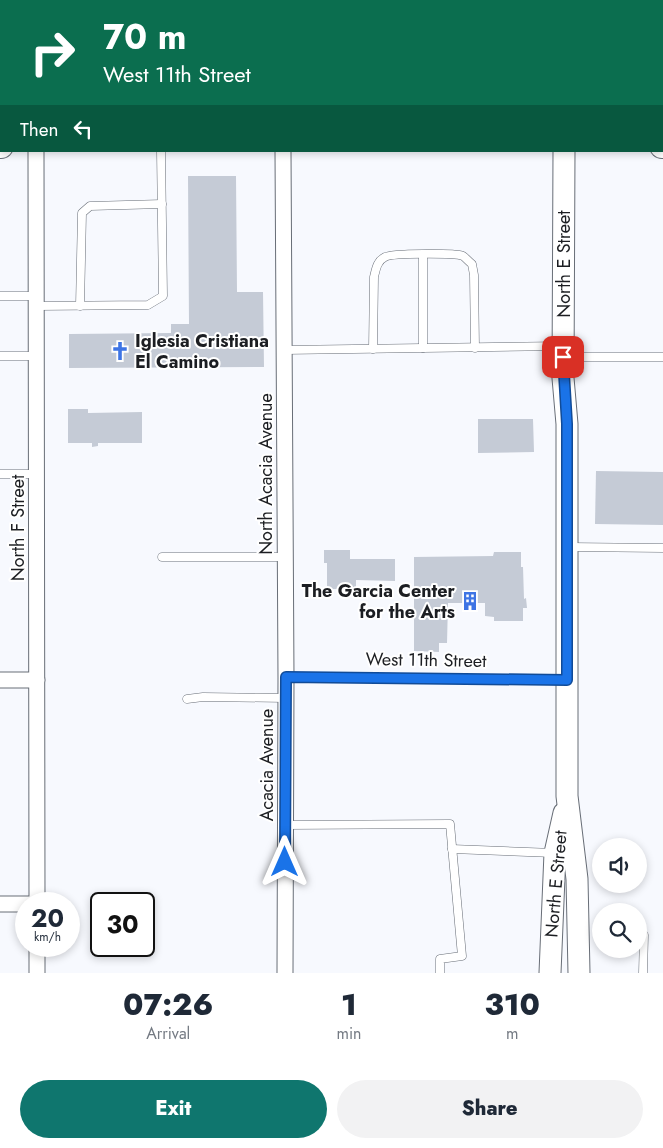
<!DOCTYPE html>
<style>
body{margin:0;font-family:Jost,sans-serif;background:#f2f2f3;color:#1f2937;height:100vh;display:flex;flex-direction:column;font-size:19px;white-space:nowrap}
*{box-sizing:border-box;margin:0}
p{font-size:16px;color:#747a83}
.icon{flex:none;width:28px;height:28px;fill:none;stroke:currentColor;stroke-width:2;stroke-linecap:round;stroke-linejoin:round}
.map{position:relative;height:973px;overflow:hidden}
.side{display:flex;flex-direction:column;background:#fff;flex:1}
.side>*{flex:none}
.top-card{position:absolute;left:0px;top:0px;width:664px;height:152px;box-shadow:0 2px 8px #0003;background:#0b6e4f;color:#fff;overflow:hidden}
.controls{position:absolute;left:592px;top:838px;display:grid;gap:10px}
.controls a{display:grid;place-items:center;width:55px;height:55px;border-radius:50%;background:#fff;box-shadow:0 2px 8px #0003;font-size:25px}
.speed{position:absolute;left:15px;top:892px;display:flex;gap:10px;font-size:25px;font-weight:700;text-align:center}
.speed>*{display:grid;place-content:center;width:65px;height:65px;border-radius:50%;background:#fff;box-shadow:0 2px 8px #0003;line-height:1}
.speed small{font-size:12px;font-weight:400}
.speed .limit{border:2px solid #111;border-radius:8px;background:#fff;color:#111}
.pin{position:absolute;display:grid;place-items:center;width:42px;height:42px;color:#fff;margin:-21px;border-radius:10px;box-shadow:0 2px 8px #0006}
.me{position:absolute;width:55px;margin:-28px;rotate:0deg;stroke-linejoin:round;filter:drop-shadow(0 0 4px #0008)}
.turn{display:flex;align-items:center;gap:18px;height:105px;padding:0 20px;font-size:22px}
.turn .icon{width:65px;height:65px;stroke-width:2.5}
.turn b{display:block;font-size:35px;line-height:42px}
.then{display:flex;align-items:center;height:48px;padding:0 20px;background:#0003;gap:10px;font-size:19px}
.eta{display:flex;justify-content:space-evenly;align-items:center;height:85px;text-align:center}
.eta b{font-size:30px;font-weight:800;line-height:35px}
.action{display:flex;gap:10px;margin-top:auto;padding:10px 20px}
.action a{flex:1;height:58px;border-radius:30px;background:#0f766e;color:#fff;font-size:20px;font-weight:800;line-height:58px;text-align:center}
.action a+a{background:#f2f2f3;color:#1f2937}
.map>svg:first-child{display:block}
.building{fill:#c5cbd6}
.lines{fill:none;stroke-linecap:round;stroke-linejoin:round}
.lane-casing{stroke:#686e77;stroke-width:9}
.street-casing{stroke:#686e77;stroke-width:17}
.secondary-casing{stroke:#686e77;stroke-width:23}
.primary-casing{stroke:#686e77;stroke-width:26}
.lane{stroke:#fff;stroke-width:8}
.street{stroke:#fff;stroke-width:15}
.secondary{stroke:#fff;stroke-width:21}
.primary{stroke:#fff;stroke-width:24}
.route-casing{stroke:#114b97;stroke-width:12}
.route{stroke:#1a73e8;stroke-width:9}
.labels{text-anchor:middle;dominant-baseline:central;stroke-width:4;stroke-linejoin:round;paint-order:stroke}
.street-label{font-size:18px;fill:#1c1e22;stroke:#fff}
.poi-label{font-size:18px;font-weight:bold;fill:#1c1e22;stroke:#fff;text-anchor:start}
</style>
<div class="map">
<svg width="663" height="973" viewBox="0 0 663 973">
<rect width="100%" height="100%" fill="#f7f9fe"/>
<g class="building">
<polygon points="188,176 236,176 237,292 263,292 264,367 69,368 69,334 171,333 171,324 189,324"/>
<polygon points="68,409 88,409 88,413 142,412 142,443 98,443 98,446 92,447 92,443 68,443"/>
<polygon points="478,419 533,419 534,452 478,453"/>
<polygon points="596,471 663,472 663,525 595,524"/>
<polygon points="324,550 350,550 350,559 395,559 395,581 356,580 356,589 327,589 327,563 324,563"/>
<polygon points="494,552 521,552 521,567 523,567 524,599 526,598 527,608 523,608 523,621 494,621 494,617 485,616 485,603 448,603 447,643 439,643 439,652 414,651 414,557 493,556"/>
</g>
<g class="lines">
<g class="lane-casing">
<g id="lane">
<polyline points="70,1 168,1"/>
<polyline points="207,1 209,0"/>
<polyline points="662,36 663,37"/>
<polyline points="423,255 423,348"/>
<polyline points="0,296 37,296"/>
<polyline points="37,306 148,305 163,296 161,151"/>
<polyline points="80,306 82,213 90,206 162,204"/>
<path d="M373 349 374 277C376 269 377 261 385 257 392 253 455 253 463 256 466 258 469 262 472 264L474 275 475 348"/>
<polyline points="284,350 561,346"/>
<polyline points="0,356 37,356"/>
<polyline points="565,357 663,357"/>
<polyline points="0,474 37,474"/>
<polyline points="569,547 663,548"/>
<polyline points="162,557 285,557"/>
<polyline points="286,677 565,680"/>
<polyline points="187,699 203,697 286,698"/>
<polyline points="285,825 450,824 462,956 440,959 440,973"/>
<polyline points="452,849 554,853"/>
<polyline points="643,973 644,935"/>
</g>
</g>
<g class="street-casing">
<g id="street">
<polyline points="36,0 36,1"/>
<polyline points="296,1 296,0"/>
<polyline points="283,151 286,677 285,973"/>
<polyline points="0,680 37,680"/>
<polyline points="0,904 37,904 36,151"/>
<polyline points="37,946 37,973"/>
</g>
</g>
<g class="secondary-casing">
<g id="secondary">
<polyline points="564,1 564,0"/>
<polyline points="564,151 563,378 567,424 567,796 577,879 579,973"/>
<polyline points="550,973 555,853 564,813"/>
</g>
</g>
<g class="primary-casing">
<g id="primary">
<polyline points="0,146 1,146"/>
<polyline points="662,146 663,146"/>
</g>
</g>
<use href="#lane" class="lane"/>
<use href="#street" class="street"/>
<use href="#secondary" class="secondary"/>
<use href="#primary" class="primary"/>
</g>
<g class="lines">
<g class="route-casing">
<polyline id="route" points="285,862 286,677 567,680 567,424 563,357"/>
</g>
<use href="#route" class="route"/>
</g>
<defs>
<g id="church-bare" transform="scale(1.5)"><path d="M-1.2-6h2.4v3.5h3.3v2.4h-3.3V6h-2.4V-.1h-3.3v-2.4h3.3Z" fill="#3e74e4" stroke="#fff" stroke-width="2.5" paint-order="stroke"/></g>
<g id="building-bare" transform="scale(1.5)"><path d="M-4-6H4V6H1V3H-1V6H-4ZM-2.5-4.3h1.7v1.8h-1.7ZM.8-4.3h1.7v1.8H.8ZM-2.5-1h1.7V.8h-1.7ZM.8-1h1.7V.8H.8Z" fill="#3e74e4" stroke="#fff" stroke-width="2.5" paint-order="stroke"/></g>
</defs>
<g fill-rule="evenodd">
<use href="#church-bare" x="120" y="351"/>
<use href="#building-bare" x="470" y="601"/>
</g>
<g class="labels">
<g class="street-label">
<text transform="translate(564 264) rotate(-90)">North E Street</text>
<text transform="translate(266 474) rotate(-90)">North Acacia Avenue</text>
<text transform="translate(18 528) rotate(-90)">North F Street</text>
<text transform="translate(426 660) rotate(1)">West 11th Street</text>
<text transform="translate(267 765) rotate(-90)">Acacia Avenue</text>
<text transform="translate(556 884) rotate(-85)">North E Street</text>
</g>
<g class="poi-label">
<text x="135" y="341">Iglesia Cristiana<tspan x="135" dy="21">El Camino</tspan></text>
<text x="455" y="591" text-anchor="end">The Garcia Center<tspan x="455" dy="21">for the Arts</tspan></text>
</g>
</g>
</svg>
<div class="controls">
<a><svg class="icon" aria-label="sound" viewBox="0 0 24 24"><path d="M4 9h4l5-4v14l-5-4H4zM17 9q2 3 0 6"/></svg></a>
<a><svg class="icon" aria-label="search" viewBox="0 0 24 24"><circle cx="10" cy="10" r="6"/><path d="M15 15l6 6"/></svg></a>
</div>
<div class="speed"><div>20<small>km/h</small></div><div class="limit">30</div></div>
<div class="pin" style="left:563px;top:357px;background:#d93025"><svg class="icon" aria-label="arrive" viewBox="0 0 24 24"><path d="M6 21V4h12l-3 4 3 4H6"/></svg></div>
<svg class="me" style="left:285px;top:862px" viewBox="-20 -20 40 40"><path d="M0-17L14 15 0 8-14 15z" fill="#1a73e8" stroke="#fff" stroke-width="4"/></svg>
<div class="top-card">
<div class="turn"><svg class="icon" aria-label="right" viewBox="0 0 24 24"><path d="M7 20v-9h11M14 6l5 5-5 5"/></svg><div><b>70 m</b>West 11th Street</div></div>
<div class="then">Then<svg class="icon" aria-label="left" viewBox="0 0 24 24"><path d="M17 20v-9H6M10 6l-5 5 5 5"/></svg></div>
</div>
</div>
<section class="side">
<div class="eta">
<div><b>07:26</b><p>Arrival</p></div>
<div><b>1</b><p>min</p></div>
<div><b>310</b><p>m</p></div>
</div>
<div class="action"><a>Exit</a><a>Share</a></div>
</section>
